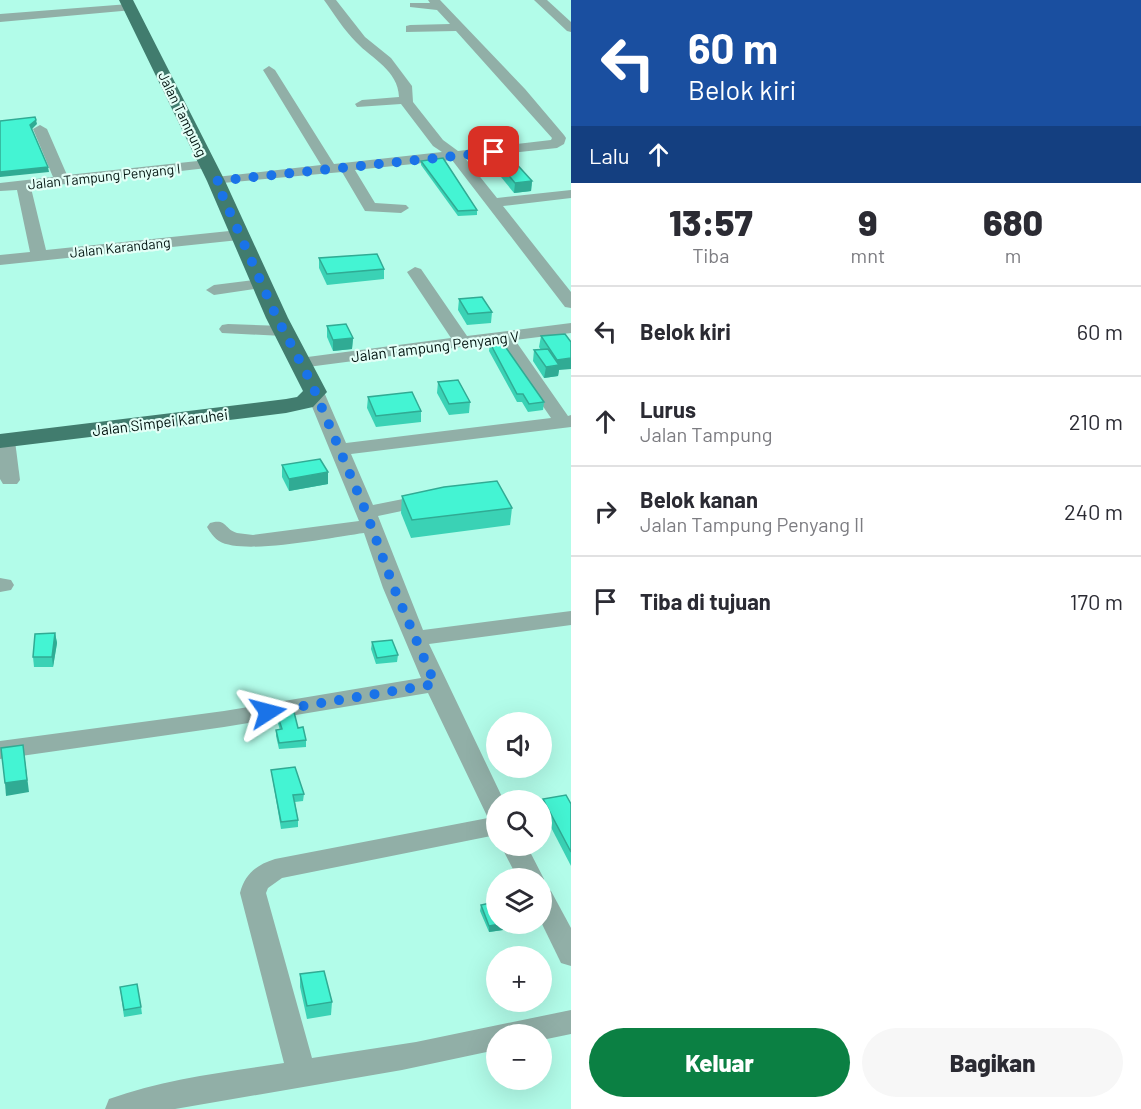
<!DOCTYPE html>
<html lang="id">
<meta charset="utf-8">
<style>
body{margin:0;font-family:Barlow,sans-serif;background:#f7f7f7;color:#2b2b33;height:100vh;display:flex;flex-direction:column;font-size:22px;white-space:nowrap}
*{box-sizing:border-box;margin:0}
p{font-size:20px;color:#7c7c81}
.icon{flex:none;width:33px;height:33px;fill:none;stroke:currentColor;stroke-width:2;stroke-linecap:round;stroke-linejoin:round}
.map{position:relative;flex:1;overflow:hidden}
.details{display:flex;flex-direction:column;background:#fff;width:570px}
.details>*{flex:none}
.guide{background:#1a4fa0;color:#fff;overflow:hidden}
.controls{position:absolute;left:486px;top:712px;display:grid;gap:12px}
.controls a{display:grid;place-items:center;width:66px;height:66px;border-radius:50%;background:#fff;box-shadow:0 6px 24px #0002;font-size:30px}
.pin{position:absolute;display:grid;place-items:center;width:51px;height:51px;color:#fff;margin:-26px;border-radius:12px;box-shadow:0 3px 9px #0006}
.me{position:absolute;width:66px;margin:-33px;rotate:81deg;stroke-linejoin:round;filter:drop-shadow(0 0 4px #0008)}
.turn{display:flex;align-items:center;gap:21px;height:126px;padding:0 18px;font-size:27px}
.turn .icon{width:78px;height:78px;stroke-width:2.5}
.turn b{display:block;font-size:42px;line-height:51px}
.then{display:flex;align-items:center;height:57px;padding:0 18px;background:#0003;gap:12px;font-size:22px}
.eta{display:flex;justify-content:space-evenly;align-items:center;height:102px;text-align:center}
.eta b{font-size:36px;font-weight:800;line-height:42px}
.button{display:flex;gap:12px;margin-top:auto;padding:12px 18px}
.button a{flex:1;height:69px;border-radius:36px;background:#0b8043;color:#fff;font-size:24px;font-weight:800;line-height:69px;text-align:center}
.button a+a{background:#f7f7f7;color:#2b2b33}
ul{padding:0;list-style:none}
li{display:flex;align-items:center;gap:18px;height:90px;padding:0 18px;border-top:2px solid #e1e1e2}
li div{flex:1}
li b{display:block;font-size:22px}
li em{font-style:normal}
main{display:flex;flex:1;min-height:0}
.map>svg:first-child{display:block}
.lines{fill:none;stroke-linecap:round;stroke-linejoin:round}
.minor{fill:#91afa7;fill-rule:evenodd}
.major{fill:#417c6e;fill-rule:evenodd}
.wall{fill:#3ad2b5}
.shaded-wall{fill:#30ab94}
.building{fill:#44f4d3;stroke:#30ab94;stroke-width:1.5}
.route{stroke:#1a73e8;stroke-width:10;stroke-dasharray:0 18}
.labels{text-anchor:middle;dominant-baseline:central;stroke-width:4.5;stroke-linejoin:round;paint-order:stroke}
.far-street-label{font-size:14px;fill:#00120e;stroke:#e3fff7}
.street-label{font-size:15px;fill:#00120e;stroke:#e3fff7}
</style>
<main>
<div class="map">
<svg width="571" height="1109" viewBox="0 0 571 1109">
<rect width="100%" height="100%" fill="#b2fce9"/>
<g class="lines">
<g class="minor">
<path d="M324 0H336L365 37 391 58 412 86 413 102 443 140 458 151 551 140 552 138 456 31 406 32V26L410 25 450 24 437 10 410 7V3H430L428 0H440L525 89 564 135 566 138 564 144 557 148 465 158 497 198 571 190V198L503 206 571 292V308L565 307 452 160 355 170 375 203 406 205 409 208 401 213 365 211 342 172 211 184 209 181 216 177 321 165 263 70 269 66 275 70 334 164 442 152 433 146 401 104 357 107 355 104 362 100 399 97C398 70 372 59 356 42 344 30 334 14 324 0Z"/>
<polygon points="534,0 547,0 571,22 571,32 567,31"/>
<polygon points="129,4 135,8 133,10 0,22 0,14"/>
<polygon points="40,125 47,129 67,175 207,160 214,164 207,168 31,188 46,250 239,230 247,235 239,240 0,265 0,255 30,252 17,190 0,191 0,183 53,177 33,129"/>
<path d="M415 267 421 269 467 336 571 323V333L515 340 568 416 571 415V427L351 454 373 505 428 494 435 496 438 500 435 504 378 516 423 630 571 611V625L429 644 504 801H496V835L282 878 268 888 266 893 312 1058 416 1042 571 1010V1034L542 1040V1035H496V1050L402 1070 175 1109H105L109 1099C164 1079 226 1072 284 1063L240 893C245 874 256 865 275 859L488 818 428 693 224 727 0 759V741L224 711 421 678 383 588 364 533C333 537 243 556 219 541 214 538 210 532 207 527L210 523C227 518 224 529 237 533 242 534 248 534 253 535L359 521 306 392 309 388H321L324 392 346 443 551 418 499 342 300 368 294 367 291 363 294 359 300 358 451 338 407 272Z"/>
<polygon points="261,279 267,281 269,284 267,287 214,295 206,290 214,285"/>
<polygon points="228,324 283,326 289,327 292,331 289,335 283,336 222,333 219,329 222,325"/>
<polygon points="5,435 12,437 15,441 20,480 17,484 3,484 0,479 0,437"/>
<polygon points="0,578 11,580 14,585 11,590 0,592"/>
<polygon points="501,846 527,846 544,879 542,884 542,879 518,879"/>
<polygon points="542,887 551,891 571,928 571,966 561,963 542,924"/>
</g>
<polygon class="major" points="119,0 133,0 225,181 288,318 327,392 313,407 286,413 0,448 0,434 286,399 297,397 303,391 266,318 207,181"/>
</g>
<g class="wall">
<polygon points="488,150 532,181 531,191 514,193 487,160"/>
<polygon points="421,161 477,210 477,215 458,216 421,165"/>
<polygon points="319,258 384,269 384,279 327,285 319,268"/>
<polygon points="459,299 492,312 491,323 467,325 458,310"/>
<polygon points="327,326 353,338 352,349 333,351 327,337"/>
<polygon points="565,334 558,376 544,378 533,361 534,350 541,350 539,347 541,336"/>
<polygon points="490,343 544,402 543,410 528,412 522,402 517,402 489,351"/>
<polygon points="438,382 470,402 469,413 449,415 437,393"/>
<polygon points="368,397 421,411 421,422 376,427 367,408"/>
<polygon points="282,465 328,484 289,491 282,477"/>
<polygon points="402,496 512,508 510,525 411,538 401,513"/>
<polygon points="55,633 57,643 53,667 34,667 33,657"/>
<polygon points="372,642 398,655 397,662 376,664 371,649"/>
<polygon points="277,714 298,728 306,740 306,747 279,749 276,736 276,730 280,730 277,720"/>
<polygon points="271,770 304,794 303,801 295,802 298,820 298,827 281,829 272,776"/>
<polygon points="543,799 571,804 571,866 542,810"/>
<polygon points="481,905 496,924 504,924 503,930 489,932 480,911"/>
<polygon points="300,974 332,1002 331,1015 307,1019 300,987"/>
<polygon points="120,987 141,1007 142,1014 124,1017"/>
</g>
<g class="shaded-wall">
<polygon points="36,120 37,124 31,130 30,125"/>
<polygon points="48,167 49,172 0,177 0,172"/>
<polygon points="532,181 531,191 514,193 515,183"/>
<polygon points="353,338 352,349 333,351 333,340"/>
<polygon points="571,358 571,369 559,370 558,376 544,378 546,367 556,366 557,360"/>
<polygon points="328,472 328,484 289,491 289,479"/>
<polygon points="55,633 57,643 53,667 52,657"/>
<polygon points="23,745 29,792 6,796 5,783"/>
<polygon points="500,924 504,924 503,930 489,932 489,926"/>
</g>
<g class="building">
<polygon points="35,117 36,120 30,125 48,167 0,172 0,121"/>
<polygon points="503,149 532,181 515,183 488,150"/>
<polygon points="443,158 477,210 458,211 421,161"/>
<polygon points="377,254 384,269 327,274 319,258"/>
<polygon points="482,297 492,312 468,314 459,299"/>
<polygon points="346,324 353,338 333,340 327,326"/>
<polygon points="565,334 571,342 571,358 557,360 541,336"/>
<polygon points="502,342 544,402 529,404 523,394 517,394 490,343"/>
<polygon points="548,349 559,365 546,367 534,350"/>
<polygon points="458,380 470,402 449,404 438,382"/>
<polygon points="412,392 421,411 376,416 368,397"/>
<polygon points="320,459 328,472 289,479 282,465"/>
<polygon points="497,481 512,508 412,520 402,496 444,487"/>
<polygon points="55,633 52,657 33,657 35,634"/>
<polygon points="392,640 398,655 377,658 372,642"/>
<polygon points="294,712 298,728 303,727 306,740 279,743 276,730 282,729 277,714"/>
<polygon points="23,745 27,780 5,783 1,748"/>
<polygon points="295,767 304,794 293,795 298,820 281,822 271,770"/>
<polygon points="566,795 571,804 571,852 543,799"/>
<polygon points="495,902 496,906 496,924 500,924 489,926 481,905"/>
<polygon points="324,971 332,1002 307,1006 300,974"/>
<polygon points="137,984 141,1007 124,1010 120,987"/>
</g>
<g class="lines">
<polyline class="route" points="268,712 435,684 394,588 366,512 311,382 277,318 216,181 494,152"/>
</g>
<g class="labels">
<g class="far-street-label">
<text transform="translate(183 114) rotate(64)">Jalan Tampung</text>
<text transform="translate(104 176) rotate(-6)">Jalan Tampung Penyang I</text>
<text transform="translate(120 247) rotate(-6)">Jalan Karandang</text>
</g>
<g class="street-label">
<text transform="translate(435 346) rotate(-7)">Jalan Tampung Penyang V</text>
<text transform="translate(160 422) rotate(-7)">Jalan Simpei Karuhei</text>
</g>
</g>
</svg>
<div class="controls">
<a><svg class="icon" aria-label="sound" viewBox="0 0 24 24"><path d="M4 9h4l5-4v14l-5-4H4zM17 9q2 3 0 6"/></svg></a>
<a><svg class="icon" aria-label="search" viewBox="0 0 24 24"><circle cx="10" cy="10" r="6"/><path d="M15 15l6 6"/></svg></a>
<a><svg class="icon" aria-label="layers" viewBox="0 0 24 24"><path d="M12 4l9 5-9 5-9-5zM3 14l9 5 9-5"/></svg></a>
<a>+</a>
<a>−</a>
</div>
<div class="pin" style="left:494px;top:152px;background:#d93025"><svg class="icon" aria-label="arrive" viewBox="0 0 24 24"><path d="M6 21V4h12l-3 4 3 4H6"/></svg></div>
<svg class="me" style="left:268px;top:712px" viewBox="-20 -20 40 40"><path d="M0-17L14 15 0 8-14 15z" fill="#1a73e8" stroke="#fff" stroke-width="4"/></svg>
</div>
<section class="details">
<div class="guide">
<div class="turn"><svg class="icon" aria-label="left" viewBox="0 0 24 24"><path d="M17 20v-9H6M10 6l-5 5 5 5"/></svg><div><b>60 m</b>Belok kiri</div></div>
<div class="then">Lalu<svg class="icon" aria-label="ahead" viewBox="0 0 24 24"><path d="M12 20V5M6 11l6-6 6 6"/></svg></div>
</div>
<div class="eta">
<div><b>13:57</b><p>Tiba</p></div>
<div><b>9</b><p>mnt</p></div>
<div><b>680</b><p>m</p></div>
</div>
<ul>
<li><svg class="icon" aria-label="left" viewBox="0 0 24 24"><path d="M17 20v-9H6M10 6l-5 5 5 5"/></svg><div><b>Belok kiri</b></div><em>60 m</em></li>
<li><svg class="icon" aria-label="ahead" viewBox="0 0 24 24"><path d="M12 20V5M6 11l6-6 6 6"/></svg><div><b>Lurus</b><p>Jalan Tampung</p></div><em>210 m</em></li>
<li><svg class="icon" aria-label="right" viewBox="0 0 24 24"><path d="M7 20v-9h11M14 6l5 5-5 5"/></svg><div><b>Belok kanan</b><p>Jalan Tampung Penyang II</p></div><em>240 m</em></li>
<li><svg class="icon" aria-label="arrive" viewBox="0 0 24 24"><path d="M6 21V4h12l-3 4 3 4H6"/></svg><div><b>Tiba di tujuan</b></div><em>170 m</em></li>
</ul>
<div class="button"><a>Keluar</a><a>Bagikan</a></div>
</section>
</main>
